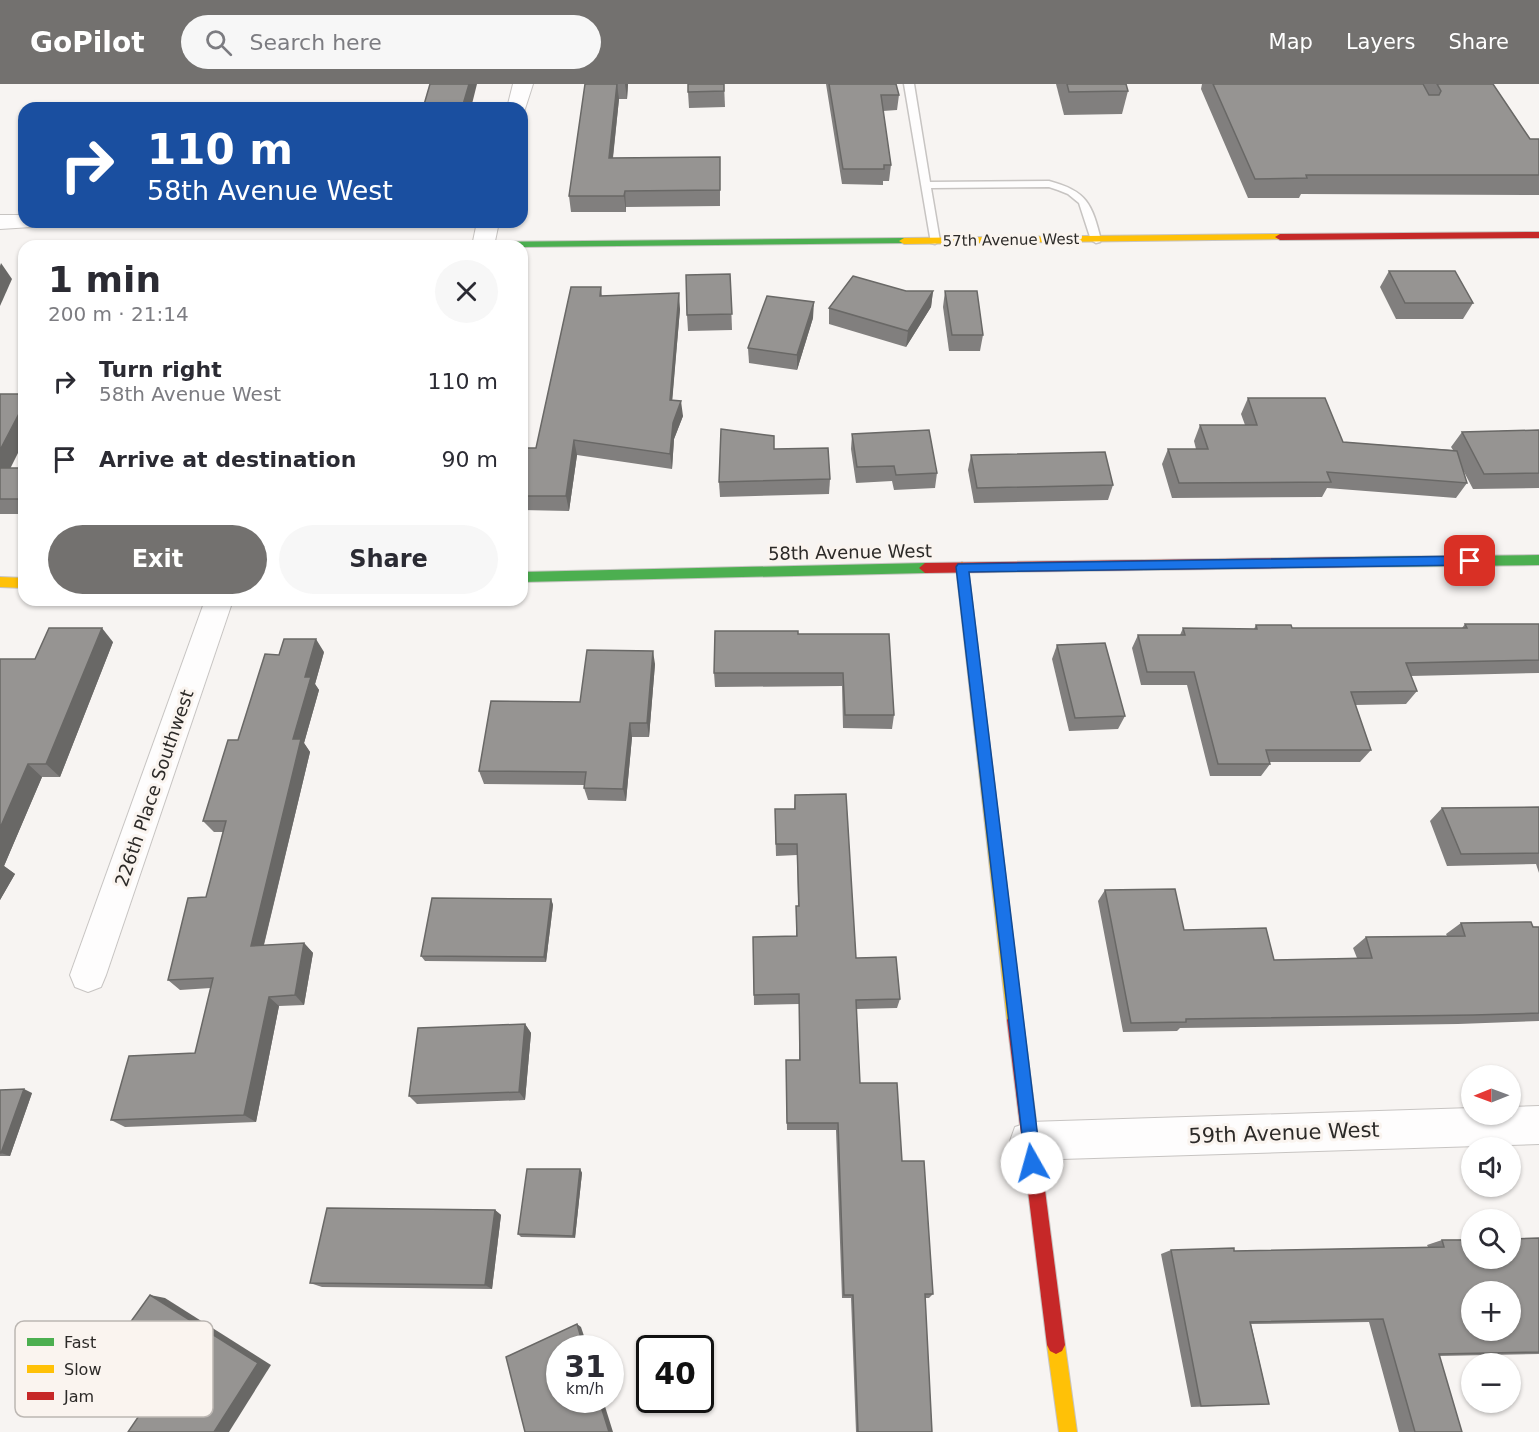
<!DOCTYPE html>
<meta charset="utf-8">
<style>
body{margin:0;font-family:"DejaVu Sans",sans-serif;background:#f7f7f7;color:#2b2b33;height:100vh;display:flex;flex-direction:column;font-size:22px;white-space:nowrap}
*{box-sizing:border-box;margin:0}
p{font-size:20px;color:#7c7c81}
.icon{flex:none;width:33px;height:33px;fill:none;stroke:currentColor;stroke-width:2;stroke-linecap:round;stroke-linejoin:round}
.map{position:relative;flex:1;overflow:hidden}
.drawer{position:absolute;left:18px;top:156px;width:510px;height:366px;display:flex;flex-direction:column;background:#fff;border-radius:18px;box-shadow:0 2px 4px #0004}
.drawer>*{flex:none}
.top-card{position:absolute;left:18px;top:18px;width:510px;height:126px;border-radius:18px;box-shadow:0 2px 4px #0004;background:#1a4fa0;color:#fff;overflow:hidden}
.needle{width:39px;rotate:269deg}
.tools{position:absolute;left:1461px;top:981px;display:grid;gap:12px}
.tools a{display:grid;place-items:center;width:60px;height:60px;border-radius:50%;background:#fff;box-shadow:0 2px 4px #0004;font-size:30px}
.speed{position:absolute;left:546px;top:1251px;display:flex;gap:12px;font-size:30px;font-weight:700;text-align:center}
.speed>*{display:grid;place-content:center;width:78px;height:78px;border-radius:50%;background:#fff;box-shadow:0 2px 4px #0004;line-height:1}
.speed small{font-size:15px;font-weight:400}
.speed .limit{border:3px solid #111;border-radius:9px;background:#fff;color:#111}
.pin{position:absolute;display:grid;place-items:center;width:51px;height:51px;color:#fff;margin:-26px;border-radius:12px;box-shadow:0 3px 9px #0006}
.me{position:absolute;width:66px;margin:-33px;rotate:353deg;stroke-linejoin:round;filter:drop-shadow(0 0 4px #0008)}
.turn{display:flex;align-items:center;gap:21px;height:126px;padding:0 30px;font-size:27px}
.turn .icon{width:78px;height:78px;stroke-width:2.5}
.turn b{display:block;font-size:42px;line-height:51px}
.round{display:grid;place-items:center;flex:none;width:63px;height:63px;border-radius:32px;background:#f7f7f7}
.overview{display:flex;align-items:center;justify-content:space-between;height:102px;padding:0 30px}
h1{font-size:36px;font-weight:700;line-height:45px}
.cta{display:flex;gap:12px;margin-top:auto;padding:12px 30px}
.cta a{flex:1;height:69px;border-radius:36px;background:#73716f;color:#fff;font-size:24px;font-weight:700;line-height:69px;text-align:center}
.cta a+a{background:#f7f7f7;color:#2b2b33}
ul{padding:0;list-style:none}
li{display:flex;align-items:center;gap:18px;height:78px;padding:0 30px}
li div{flex:1}
li b{display:block;font-size:22px}
li em{font-style:normal}
header{display:flex;align-items:center;gap:36px;box-sizing:border-box;height:84px;padding:0 30px;background:#73716f;color:#fff}
header strong{font-size:28px}
nav{display:flex;gap:33px;margin-inline-start:auto;font-size:21px}
.search{width:420px;height:54px;background:#f7f7f7;display:flex;align-items:center;gap:15px;box-sizing:border-box;padding:0 21px;border-radius:33px;color:#7c7c81;font-size:22px}
.map>svg:first-child{display:block}
.lines{fill:none;stroke-linecap:round;stroke-linejoin:round}
.lane-casing{stroke:#c7c4c2;stroke-width:3}
.street-casing{stroke:#c7c4c2;stroke-width:2}
.fast-casing{stroke:#c7c4c2;stroke-width:2}
.slow-casing{stroke:#c7c4c2;stroke-width:2}
.jam-casing{stroke:#c7c4c2;stroke-width:2}
.lane{fill:#fefdfd;fill-rule:evenodd}
.street{fill:#fefdfd;fill-rule:evenodd}
.fast{fill:#4caf50;fill-rule:evenodd}
.slow{fill:#ffc107;fill-rule:evenodd}
.jam{fill:#c62828;fill-rule:evenodd}
.wall{fill:#817f7e}
.shaded-wall{fill:#696866}
.building{fill:#969492;stroke:#696866;stroke-width:1.5;fill-rule:evenodd}
.route{fill:#1a73e8;stroke:#114b97;stroke-width:1.5}
.labels{text-anchor:middle;dominant-baseline:central;stroke-width:6;stroke-linejoin:round;paint-order:stroke}
.far-street-label{font-size:15px;fill:#2c2a28;stroke:#faf4ef}
.street-label{font-size:18px;fill:#2c2a28;stroke:#faf4ef}
.near-street-label{font-size:21px;fill:#2c2a28;stroke:#faf4ef}
.key{fill:#faf4ef;stroke:#bcb7b3;stroke-width:1.5}
.key-label{font-size:16px;fill:#2c2a28}
</style>
<header>
<strong>GoPilot</strong>
<div class="search"><svg class="icon" aria-label="search" viewBox="0 0 24 24"><circle cx="10" cy="10" r="6"/><path d="M15 15l6 6"/></svg>Search here</div>
<nav><a>Map</a><a>Layers</a><a>Share</a></nav>
</header>
<div class="map">
<svg width="1539" height="1348" viewBox="0 0 1539 1348">
<rect width="100%" height="100%" fill="#f7f4f2"/>
<g class="lines">
<g class="lane-casing">
<path id="lane" d="M904 0H914L930 98 1049 97C1087 107 1092 120 1101 156L1100 158 1096 159 1091 156 1079 119 1068 110 1058 106 1049 103 931 104 940 157 935 160 931 159Z"/>
</g>
<g class="street-casing">
<g id="street">
<polygon points="513,0 533,0 524,28 522,29 522,24 507,24"/>
<polygon points="0,131 24,131 24,138 35,138 32,143 0,145"/>
<polygon points="477,138 499,138 494,162 472,162"/>
<polygon points="205,516 233,516 106,891 101,903 88,908 75,903 70,891"/>
<polygon points="1539,1022 1539,1060 1029,1076 1015,1071 1010,1057 1015,1043 1029,1038 1472,1024 1472,1030 1510,1030 1510,1023"/>
</g>
</g>
<g class="fast-casing">
<g id="fast">
<polygon points="904,154 907,155 907,159 522,163 478,161 483,158"/>
<polygon points="1539,471 1539,481 1357,483 1351,478 1357,473"/>
<polygon points="925,479 931,484 925,489 522,498 522,488"/>
</g>
</g>
<g class="slow-casing">
<g id="slow">
<polygon points="1280,150 1285,153 1283,155 904,160 899,157 904,154"/>
<polygon points="962,478 968,483 1023,936 1020,941 1015,944 1010,941 1007,936 956,483"/>
<polygon points="0,493 24,494 24,504 0,503"/>
<polygon points="1056,1252 1062,1255 1065,1261 1077,1348 1059,1348 1047,1261 1050,1255"/>
</g>
</g>
<g class="jam-casing">
<g id="jam">
<polygon points="1539,148 1539,154 1280,156 1275,153 1280,150"/>
<polygon points="1357,473 1363,478 1357,483 925,489 919,484 925,479"/>
<polygon points="1015,928 1020,931 1023,936 1065,1261 1062,1267 1056,1270 1050,1267 1047,1261 1007,936 1010,931"/>
</g>
</g>
<use href="#lane" class="lane"/>
<use href="#street" class="street"/>
<use href="#fast" class="fast"/>
<use href="#slow" class="slow"/>
<use href="#jam" class="jam"/>
</g>
<g class="wall">
<polygon points="585,0 628,0 627,15 619,15 613,74 720,73 720,122 626,123 626,128 571,128 569,112"/>
<polygon points="724,0 725,23 689,24 688,8"/>
<polygon points="826,0 896,0 899,11 897,26 883,27 891,81 889,97 883,97 883,101 842,100"/>
<polygon points="1056,0 1126,0 1128,7 1122,30 1064,31"/>
<polygon points="1202,0 1493,0 1530,55 1539,55 1539,111 1301,110 1299,114 1248,114 1201,5"/>
<polygon points="1389,187 1473,219 1463,235 1396,235 1380,203"/>
<polygon points="730,190 732,246 688,247 687,231"/>
<polygon points="601,203 602,212 680,225 672,316 683,332 674,355 672,385 577,371 569,427 522,426 522,364 536,364"/>
<polygon points="906,207 933,207 931,223 906,263 829,240 829,224"/>
<polygon points="945,207 983,251 980,267 949,267 943,223"/>
<polygon points="813,234 797,286 749,279 748,264"/>
<polygon points="0,310 10,384 24,384 24,430 0,430"/>
<polygon points="1248,314 1343,358 1453,366 1451,363 1462,348 1539,346 1539,404 1473,405 1463,386 1467,399 1456,414 1327,404 1322,413 1172,414 1162,380 1168,365 1196,365 1194,357 1200,341 1245,341 1241,330"/>
<polygon points="852,350 937,389 935,404 894,406 892,397 856,399 851,365"/>
<polygon points="774,365 830,395 829,410 720,413 719,398"/>
<polygon points="971,371 1113,401 1108,416 974,419 968,386"/>
<polygon points="1465,540 1539,540 1539,589 1411,592 1417,607 1406,620 1355,621 1371,666 1360,678 1270,678 1270,680 1261,692 1210,692 1187,601 1141,601 1132,564 1138,551 1180,551 1183,544 1254,545 1256,541 1292,544 1462,544"/>
<polygon points="798,550 894,631 892,645 843,644 842,602 715,603 714,589"/>
<polygon points="113,558 60,693 42,693 4,782 15,790 0,816 0,575 35,575"/>
<polygon points="1057,561 1125,632 1118,645 1069,647 1052,575"/>
<polygon points="324,568 315,600 319,606 304,659 310,668 264,861 304,859 313,869 304,921 279,922 256,1038 125,1043 111,1036 195,969 211,904 180,906 168,896 206,813 223,748 214,748 203,737 238,656"/>
<polygon points="655,580 649,653 632,653 626,717 588,716 584,704 585,701 484,700 479,687 580,618"/>
<polygon points="795,711 856,874 900,915 897,924 856,925 860,999 902,1077 933,1210 929,1214 925,1214 932,1348 856,1348 851,1214 842,1214 836,1046 787,1046 786,976 799,976 799,920 754,921 753,853 796,852 796,822 798,822 797,771 776,772 775,738 775,725 794,725"/>
<polygon points="1539,723 1539,789 1536,780 1447,782 1430,737 1442,724"/>
<polygon points="1105,806 1184,846 1274,876 1357,874 1353,864 1366,853 1447,852 1446,850 1461,839 1539,843 1539,937 1458,940 1180,944 1177,947 1123,948 1098,817"/>
<polygon points="551,815 553,821 546,878 425,877 421,872"/>
<polygon points="525,940 531,949 525,1016 417,1020 409,1012"/>
<polygon points="0,1006 32,1009 10,1072 0,1072"/>
<polygon points="580,1085 582,1089 575,1154 521,1153 518,1150"/>
<polygon points="495,1126 501,1131 492,1205 322,1203 310,1199"/>
<polygon points="1539,1154 1539,1270 1439,1272 1462,1348 1399,1348 1369,1238 1251,1240 1269,1320 1191,1323 1161,1170 1171,1166 1234,1167 1428,1163 1427,1161 1442,1156"/>
</g>
<g class="shaded-wall">
<polygon points="469,0 477,0 471,24 462,24"/>
<polygon points="617,0 619,15 611,90 609,74"/>
<polygon points="625,0 628,0 627,15"/>
<polygon points="625,107 626,123 626,128 624,112"/>
<polygon points="1,179 12,195 0,222 0,182"/>
<polygon points="933,207 931,223 906,263 908,247"/>
<polygon points="679,209 680,225 671,331 670,316"/>
<polygon points="814,218 813,234 797,286 797,271"/>
<polygon points="681,317 683,332 674,355 672,385 670,370 673,339"/>
<polygon points="24,320 24,357 3,399 0,396 0,366"/>
<polygon points="574,356 577,371 569,427 566,412"/>
<polygon points="102,544 113,558 60,693 46,680"/>
<polygon points="316,555 324,568 315,600 319,606 304,659 310,668 261,872 251,862 305,593"/>
<polygon points="653,567 655,580 649,653 647,639"/>
<polygon points="630,639 632,653 626,717 623,705"/>
<polygon points="28,680 42,693 4,782 15,790 0,816 0,744"/>
<polygon points="551,815 553,821 546,878 544,873"/>
<polygon points="304,859 313,869 304,921 295,911"/>
<polygon points="269,913 279,922 256,1038 244,1031"/>
<polygon points="525,940 531,949 525,1016 519,1008"/>
<polygon points="24,1005 32,1009 10,1072 1,1069"/>
<polygon points="580,1085 582,1089 575,1154 573,1152"/>
<polygon points="495,1126 501,1131 492,1205 485,1201"/>
<polygon points="150,1211 165,1214 271,1281 229,1348 214,1348"/>
<polygon points="577,1240 581,1243 588,1264 584,1264"/>
<polygon points="599,1316 603,1316 613,1348 609,1348"/>
</g>
<g class="building">
<polygon points="430,0 469,0 462,24 423,24"/>
<polygon points="585,0 617,0 609,74 720,73 720,106 625,107 624,112 569,112"/>
<polygon points="688,0 724,0 724,7 688,8"/>
<polygon points="829,0 896,0 899,11 881,11 891,81 884,81 884,85 843,85"/>
<polygon points="1067,0 1126,0 1128,7 1069,8"/>
<polygon points="1213,0 1423,0 1429,11 1439,11 1441,7 1437,0 1493,0 1530,55 1539,55 1539,91 1306,91 1307,94 1255,95"/>
<polygon points="232,160 232,162 136,162"/>
<polygon points="1389,187 1455,187 1473,219 1405,219"/>
<polygon points="730,190 732,230 687,231 686,191"/>
<polygon points="853,192 906,207 933,207 908,247 829,224"/>
<polygon points="571,203 601,203 600,212 679,209 670,316 681,317 673,339 670,370 574,356 566,412 522,412 522,364 536,364"/>
<polygon points="945,207 977,207 983,251 952,251"/>
<polygon points="767,212 814,218 797,271 748,264"/>
<polygon points="0,310 24,310 24,320 0,366"/>
<polygon points="1248,314 1325,314 1343,358 1457,367 1467,399 1327,388 1331,398 1179,399 1168,365 1208,365 1200,341 1257,341"/>
<polygon points="721,345 774,352 774,365 828,364 830,395 719,398"/>
<polygon points="929,346 937,389 896,391 894,382 857,383 852,350"/>
<polygon points="1539,346 1539,389 1484,390 1462,348"/>
<polygon points="1105,368 1113,401 977,404 971,371"/>
<rect x="0" y="384" width="24" height="31"/>
<polygon points="1465,540 1539,540 1539,576 1406,579 1417,607 1351,608 1371,666 1266,666 1270,680 1218,680 1194,588 1147,588 1138,551 1185,551 1183,544 1257,545 1256,541 1291,541 1292,544 1467,544"/>
<polygon points="49,544 102,544 46,680 28,680 0,744 0,575 35,575"/>
<polygon points="715,547 798,547 798,550 889,550 894,631 845,631 843,589 714,589"/>
<polygon points="284,555 316,555 305,593 311,593 293,655 301,655 251,862 304,859 295,911 269,913 244,1031 111,1036 129,972 195,969 213,894 168,896 188,814 206,813 226,737 203,737 228,656 238,656 265,570 279,571"/>
<polygon points="1105,559 1125,632 1075,634 1057,561"/>
<polygon points="587,566 653,567 647,639 630,639 623,705 584,704 586,688 479,687 491,617 580,618"/>
<polygon points="846,710 856,874 896,873 900,915 856,916 860,999 897,999 902,1077 924,1077 933,1210 925,1210 932,1348 858,1348 853,1211 844,1211 838,1039 787,1039 786,976 800,976 799,910 754,911 753,853 797,852 796,822 799,822 797,760 776,760 775,725 795,725 795,711"/>
<polygon points="1539,723 1539,769 1461,770 1442,724"/>
<polygon points="1175,805 1184,846 1266,844 1274,876 1372,874 1366,853 1465,852 1461,839 1531,838 1533,843 1539,843 1539,929 1473,931 1186,935 1186,938 1131,939 1105,806"/>
<polygon points="432,814 551,815 544,873 421,872"/>
<polygon points="525,940 519,1008 409,1012 418,944"/>
<polygon points="24,1005 1,1069 0,1069 0,1006"/>
<polygon points="527,1085 580,1085 573,1152 518,1150"/>
<polygon points="327,1124 495,1126 485,1201 310,1199"/>
<path d="M1539 1154V1268L1439 1270 1462 1348H1415L1383 1235 1250 1238 1269 1320 1201 1322 1171 1166 1234 1164V1167L1444 1163 1442 1156H1472V1174H1510V1155ZM1472 1208H1510V1246H1472Z"/>
<polygon points="150,1211 258,1279 214,1348 128,1348 147,1320 96,1286"/>
<polygon points="577,1240 584,1264 560,1264 560,1316 599,1316 609,1348 525,1348 506,1273"/>
</g>
<polygon class="route" points="1470,472 1476,477 1470,481 969,488 1041,1079 1038,1085 1032,1088 1026,1085 956,483 958,480"/>
<g class="labels">
<g class="far-street-label">
<text transform="translate(1011 156) rotate(-1)">57th Avenue West</text>
</g>
<g class="street-label">
<text transform="translate(850 468) rotate(-1)">58th Avenue West</text>
<text transform="translate(154 704) rotate(-71)">226th Place Southwest</text>
</g>
<g class="near-street-label">
<text transform="translate(1284 1049) rotate(-2)">59th Avenue West</text>
</g>
</g>
<rect x="15" y="1237" width="198" height="96" rx="9" class="key"/>
<rect x="27" y="1254" width="27" height="8" fill="#4caf50"/>
<rect x="27" y="1281" width="27" height="8" fill="#ffc107"/>
<rect x="27" y="1308" width="27" height="8" fill="#c62828"/>
<g class="key-label">
<text x="64" y="1264">Fast</text>
<text x="64" y="1291">Slow</text>
<text x="64" y="1318">Jam</text>
</g>
</svg>
<div class="tools">
<a><svg class="needle" viewBox="-14 -14 28 28"><path d="M0-13l5 13h-10z" fill="#e53935"/><path d="M0 13l5-13h-10z" fill="#7c7c81"/></svg></a>
<a><svg class="icon" aria-label="sound" viewBox="0 0 24 24"><path d="M4 9h4l5-4v14l-5-4H4zM17 9q2 3 0 6"/></svg></a>
<a><svg class="icon" aria-label="search" viewBox="0 0 24 24"><circle cx="10" cy="10" r="6"/><path d="M15 15l6 6"/></svg></a>
<a>+</a>
<a>−</a>
</div>
<div class="speed"><div>31<small>km/h</small></div><div class="limit">40</div></div>
<div class="pin" style="left:1470px;top:477px;background:#d93025"><svg class="icon" aria-label="arrive" viewBox="0 0 24 24"><path d="M6 21V4h12l-3 4 3 4H6"/></svg></div>
<svg class="me" style="left:1032px;top:1079px" viewBox="-20 -20 40 40"><circle r="19" fill="#fff"/><path d="M0-13L10 11 0 6-10 11z" fill="#1a73e8"/></svg>
<div class="top-card">
<div class="turn"><svg class="icon" aria-label="right" viewBox="0 0 24 24"><path d="M7 20v-9h11M14 6l5 5-5 5"/></svg><div><b>110 m</b>58th Avenue West</div></div>
</div>
<section class="drawer">
<div class="overview"><div><h1>1 min</h1><p>200 m · 21:14</p></div><a class="round"><svg class="icon" aria-label="close" viewBox="0 0 24 24"><path d="M6 6l12 12M18 6L6 18"/></svg></a></div>
<ul>
<li><svg class="icon" aria-label="right" viewBox="0 0 24 24"><path d="M7 20v-9h11M14 6l5 5-5 5"/></svg><div><b>Turn right</b><p>58th Avenue West</p></div><em>110 m</em></li>
<li><svg class="icon" aria-label="arrive" viewBox="0 0 24 24"><path d="M6 21V4h12l-3 4 3 4H6"/></svg><div><b>Arrive at destination</b></div><em>90 m</em></li>
</ul>
<div class="cta"><a>Exit</a><a>Share</a></div>
</section>
</div>
